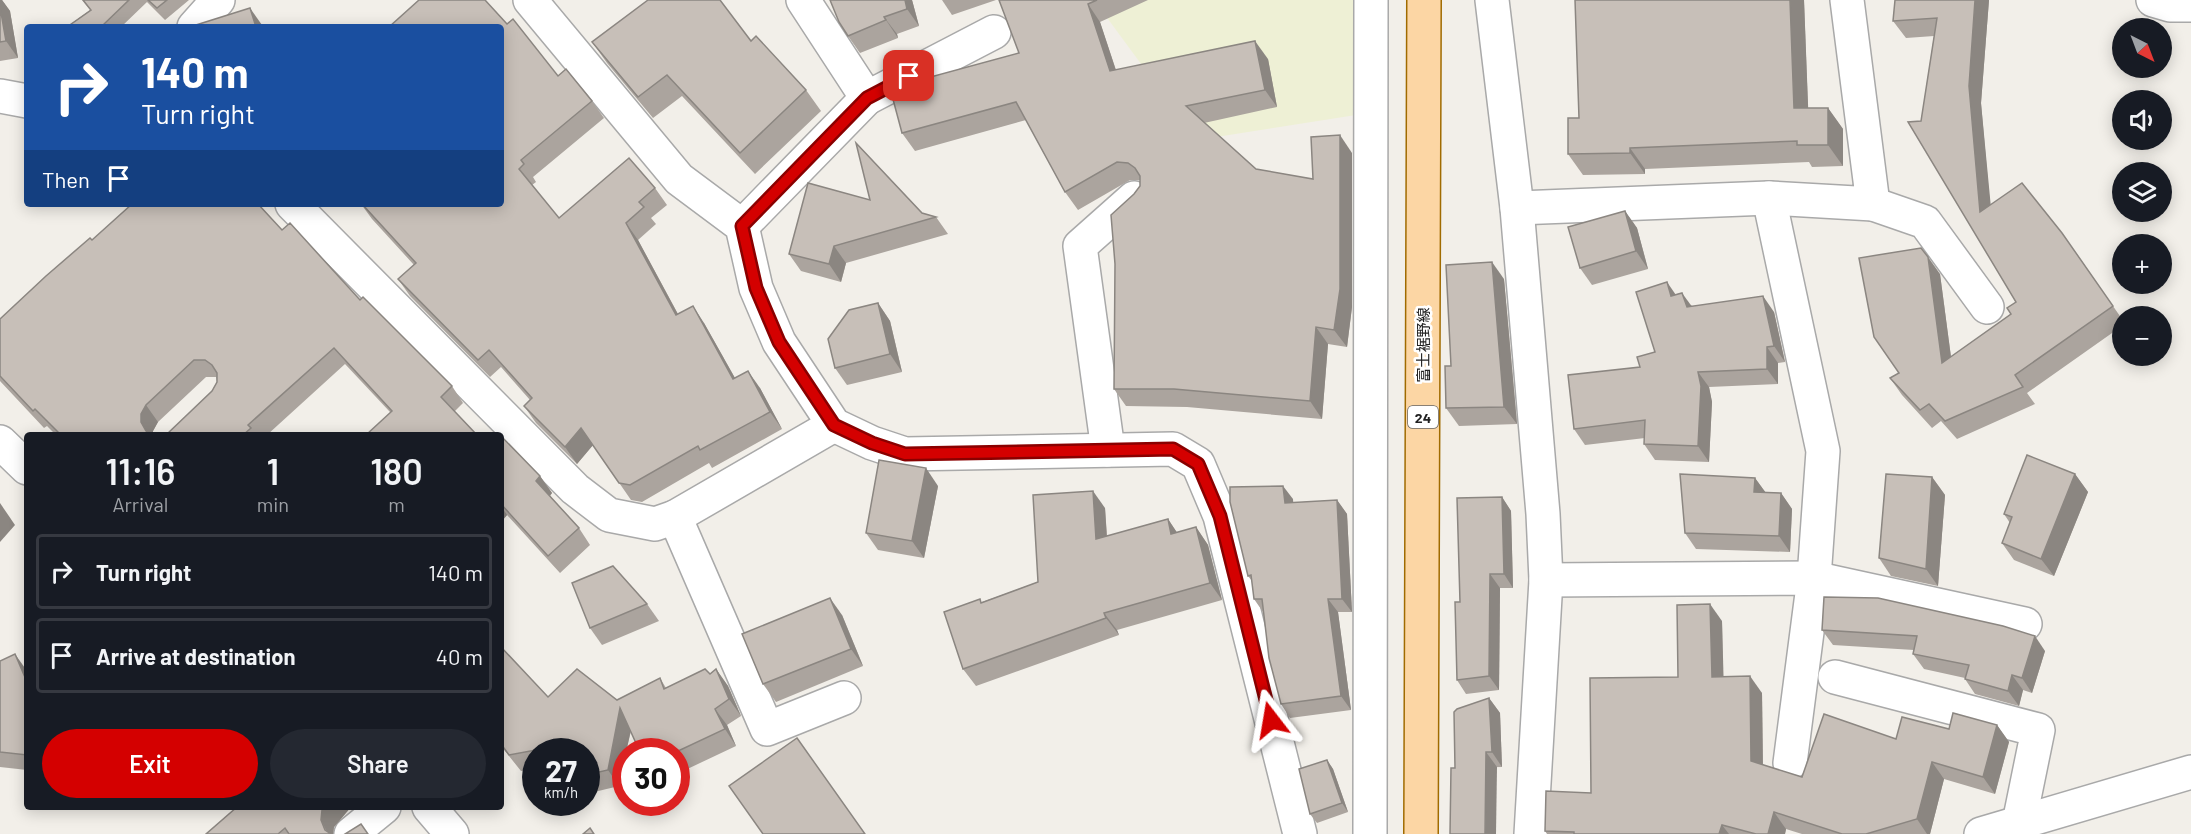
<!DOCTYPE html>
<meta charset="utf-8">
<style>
body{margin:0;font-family:Barlow,"Noto Sans JP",sans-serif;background:#242831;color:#f1f3f6;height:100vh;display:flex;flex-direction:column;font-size:22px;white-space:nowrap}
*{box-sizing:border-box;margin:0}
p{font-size:20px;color:#9ea1a6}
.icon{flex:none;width:33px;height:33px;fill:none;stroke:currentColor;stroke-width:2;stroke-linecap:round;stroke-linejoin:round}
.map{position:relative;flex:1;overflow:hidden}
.details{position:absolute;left:24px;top:432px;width:480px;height:378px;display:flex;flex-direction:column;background:#171b24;border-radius:6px;box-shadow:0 3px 15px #0003}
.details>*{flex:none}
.hud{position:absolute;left:24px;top:24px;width:480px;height:183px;border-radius:6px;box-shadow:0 3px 15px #0003;background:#1a4fa0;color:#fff;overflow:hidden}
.needle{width:39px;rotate:138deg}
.controls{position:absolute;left:2112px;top:18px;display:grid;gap:12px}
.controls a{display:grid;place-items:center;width:60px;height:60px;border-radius:50%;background:#171b24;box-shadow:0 3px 15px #0003;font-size:30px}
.speed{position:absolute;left:522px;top:738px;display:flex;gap:12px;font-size:30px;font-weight:700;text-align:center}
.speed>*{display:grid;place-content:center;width:78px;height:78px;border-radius:50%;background:#171b24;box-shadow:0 3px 15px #0003;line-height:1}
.speed small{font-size:15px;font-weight:400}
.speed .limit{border:9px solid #d22;background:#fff;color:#111}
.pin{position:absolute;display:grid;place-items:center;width:51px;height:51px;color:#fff;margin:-26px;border-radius:12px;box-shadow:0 3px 9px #0006}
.me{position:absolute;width:66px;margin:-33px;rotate:346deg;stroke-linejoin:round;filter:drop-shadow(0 0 4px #0008)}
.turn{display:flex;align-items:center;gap:21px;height:126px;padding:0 18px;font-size:27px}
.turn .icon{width:78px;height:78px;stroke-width:2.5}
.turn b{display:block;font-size:42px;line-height:51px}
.then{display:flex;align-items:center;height:57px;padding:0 18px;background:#0003;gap:12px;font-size:22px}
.eta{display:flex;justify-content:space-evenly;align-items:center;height:102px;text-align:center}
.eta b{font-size:36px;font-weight:600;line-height:42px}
.action{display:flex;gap:12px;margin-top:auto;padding:12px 18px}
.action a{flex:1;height:69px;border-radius:36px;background:#d40000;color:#fff;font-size:24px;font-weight:600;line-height:69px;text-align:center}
.action a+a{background:#242831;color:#f1f3f6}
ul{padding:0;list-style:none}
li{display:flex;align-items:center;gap:18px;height:75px;margin:0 12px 9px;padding:0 6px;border:3px solid #363941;border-radius:6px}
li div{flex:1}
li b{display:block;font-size:22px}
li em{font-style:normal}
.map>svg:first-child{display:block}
.farmland{fill:#eef0d5}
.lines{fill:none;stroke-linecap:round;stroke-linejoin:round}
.minor-casing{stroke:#a9a9a9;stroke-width:36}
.major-casing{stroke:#a06b00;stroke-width:36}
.minor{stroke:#fff;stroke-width:33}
.major{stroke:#fcd6a4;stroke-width:33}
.wall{fill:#aba49e}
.shaded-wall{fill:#8b8681}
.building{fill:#c7bfb8;stroke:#8b8681;stroke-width:1.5}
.route-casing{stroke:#8a0000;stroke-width:15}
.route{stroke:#d40000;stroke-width:10}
.labels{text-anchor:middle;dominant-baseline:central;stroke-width:5;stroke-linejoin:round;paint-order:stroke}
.shield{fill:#fff;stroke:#646464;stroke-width:1.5}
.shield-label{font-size:14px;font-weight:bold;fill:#222}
.street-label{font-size:15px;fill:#222;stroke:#fff}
</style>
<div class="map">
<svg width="2191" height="834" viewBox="0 0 2191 834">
<rect width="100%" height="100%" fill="#f2efe9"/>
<polygon class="farmland" points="1094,0 1357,0 1356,115 1197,140"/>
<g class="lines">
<g class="minor-casing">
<g id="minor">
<polyline points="530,0 679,179 742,226 756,288 779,342 834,425 872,443 905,454 1173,449 1198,464 1220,516 1300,834"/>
<polyline points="1492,0 1517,208 1543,514 1546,580 1531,834"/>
<polyline points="2153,0 2170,5 2191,5"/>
<polyline points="194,27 218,0"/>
<polyline points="0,96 27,101"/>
<polyline points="867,98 994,32"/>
<polyline points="1769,198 1823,451 1814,578 1790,763"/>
<polyline points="292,204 575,489 609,515 655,524 675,517 834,425"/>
<polyline points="1873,204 1925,222 1987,307"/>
<polyline points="1517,208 1769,198 1873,204 1847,0"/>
<polyline points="742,226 867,98 803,0"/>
<polyline points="0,442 27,468"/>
<polyline points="1108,450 1080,246 1134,198"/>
<polyline points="675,517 767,729 844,698"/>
<polyline points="1546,580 1814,578 2025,624"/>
<polyline points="1835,677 2038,730 2019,823"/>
<polyline points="429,807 452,834"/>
<polyline points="351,834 384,807"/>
<polyline points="1370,834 1371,0"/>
<polyline points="1981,834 2191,772"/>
</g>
</g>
<g class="major-casing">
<polyline id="major" points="1421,834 1424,0"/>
</g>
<use href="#minor" class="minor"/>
<use href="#major" class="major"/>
</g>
<g class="wall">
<polygon points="0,0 2,0 10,11 18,58 0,61"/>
<polygon points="82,0 189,0 165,20 147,2 121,27 67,27 90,10"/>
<polygon points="912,0 919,26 897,34 898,38 860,53 848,36"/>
<polygon points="942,0 996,0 952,15"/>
<polygon points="999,0 1148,0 1100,22 1116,70 1268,59 1277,107 1204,123 1256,169 1313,179 1352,153 1352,307 1347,347 1328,344 1322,419 1187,407 1126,406 1114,389 1134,194 1140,186 1140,180 1130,180 1078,210 1065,192 1026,120 915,151 902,133 1019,53"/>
<polygon points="1575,0 1804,0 1808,108 1828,108 1843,129 1843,166 1812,167 1809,162 1645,169 1645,174 1583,175 1568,154 1579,118"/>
<polygon points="1989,0 1981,103 1990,205 2062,233 2122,319 2122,326 2027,393 2035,404 1957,439 1941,421 1932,428 1902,395 1890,378 1899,373 1940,274 1951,357 2011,314 2016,302 1921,121 1934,36 1906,38 1893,21"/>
<polygon points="507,24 558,76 592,101 604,118 533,177 536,182 532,185 559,218 655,188 667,205 651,218 656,224 638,240 678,314 704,323 735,378 760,388 782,429 712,468 709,463 642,502 631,500 593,445 577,464 536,423 524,406 530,400 501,367 490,377 410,296 398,279 414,265 372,219 361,204 501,204"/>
<polygon points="751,41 806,90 821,111 755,174 682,96 653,118 607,63 592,42"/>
<polygon points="1625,211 1637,228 1648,269 1592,285 1580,268"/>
<polygon points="922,213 936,217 948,234 846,263 841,282 801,271 789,254"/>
<polygon points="282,230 360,300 452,386 463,403 455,411 390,412 345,364 267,435 166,435 212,391 217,382 216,377 206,377 158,422 153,431 153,435 56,435 47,426 44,428 0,381 0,319 92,240"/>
<polygon points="1504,279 1517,424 1459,426 1446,408"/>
<polygon points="1676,295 1692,306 1774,312 1785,362 1778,363 1778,384 1709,387 1712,402 1709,462 1655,460 1644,444 1645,438 1585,445 1574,429 1655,352"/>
<polygon points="878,303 890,321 902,372 847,385 835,368"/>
<polygon points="501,436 540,476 552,493 550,496 579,528 590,545 560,573 507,515 501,522"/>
<polygon points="2075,474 2088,492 2054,576 2014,560 2002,543 2010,523 2004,514"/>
<polygon points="1932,477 1945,495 1938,586 1891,576 1879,558"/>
<polygon points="1755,478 1765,492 1781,493 1792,509 1790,552 1696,549 1685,533"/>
<polygon points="938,486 924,558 878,550 866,533"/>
<polygon points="1502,497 1511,511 1513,588 1500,588 1499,690 1466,694 1457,680 1460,602"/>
<polygon points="1293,499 1293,503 1337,500 1347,514 1352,612 1338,612 1351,710 1290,718 1281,704 1263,612 1254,599 1252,581 1248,576"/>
<polygon points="1105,508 1107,536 1168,519 1177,533 1196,527 1208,545 1222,600 1117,630 1119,635 976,686 963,669 982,602 1038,582"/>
<polygon points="1824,597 2045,651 2032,693 2023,690 2019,706 1975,694 1965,679 1965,678 1924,669 1913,654 1914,650 1833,645 1822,630"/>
<polygon points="647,604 659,621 602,645 590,628"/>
<polygon points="842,615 863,666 776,702 763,684"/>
<polygon points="1722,621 1723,676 1762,693 1763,765 1802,777 1896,739 1949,729 1997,725 2009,742 1995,794 1944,779 1930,834 1802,834 1786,829 1785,834 1547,834 1545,831 1591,793 1678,677"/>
<polygon points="501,647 548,697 617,700 660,678 666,688 710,674 716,669 728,686 741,716 727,725 736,746 681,772 676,773 676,752 631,731 626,752 619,786 586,794 586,752 536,752 536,769 521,771 501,746"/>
<polygon points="0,661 27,672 27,770 0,767"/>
<polygon points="1489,698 1500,713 1502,767 1455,768"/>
<polygon points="1327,760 1333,769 1348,812 1317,823 1310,814"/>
<polygon points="237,807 351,807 334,827 333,834 206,834"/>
</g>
<g class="shaded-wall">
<polygon points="0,0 2,0 10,11 18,58 6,41 0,7"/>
<polygon points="905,0 912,0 919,26 907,9"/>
<polygon points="1790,0 1804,0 1809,130 1794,108"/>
<polygon points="1975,0 1989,0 1981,103 1993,229 1980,212 1969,86"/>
<polygon points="1088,4 1100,22 1122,89 1110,71"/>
<polygon points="250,8 262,25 263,27 256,27"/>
<polygon points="884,17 897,34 898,38"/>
<polygon points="1255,41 1268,59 1277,107 1265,90"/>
<polygon points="1828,108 1843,129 1843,166 1828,145"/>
<polygon points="1340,135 1352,153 1352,307 1347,347 1334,330"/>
<polygon points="1630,148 1645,169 1645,174 1630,153"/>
<polygon points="1625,211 1637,228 1648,269 1636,251"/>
<polygon points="626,223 638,240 688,333 676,315"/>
<polygon points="834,246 846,263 841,282 829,264"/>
<polygon points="1928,257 1940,274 1954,380 1942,363"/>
<polygon points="1492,262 1504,279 1517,424 1504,407"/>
<polygon points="1667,282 1678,298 1671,296"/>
<polygon points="1682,293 1693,308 1687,307"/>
<polygon points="1763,296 1774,312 1785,362 1774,346"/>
<polygon points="878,303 890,321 902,372 890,354"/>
<polygon points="693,306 704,323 745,396 733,379"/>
<polygon points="1316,327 1328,344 1322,419 1310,401"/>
<polygon points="1767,347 1778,363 1778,384 1767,369"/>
<polygon points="748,371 760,388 782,429 770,412"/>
<polygon points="1698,372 1709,387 1712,402 1709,462 1698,446"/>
<polygon points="146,405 158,422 153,431 153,435 146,431 141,422 141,414"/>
<polygon points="581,428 593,445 577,464 565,447"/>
<polygon points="926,468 938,486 924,558 912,541"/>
<polygon points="2075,474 2088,492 2054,576 2041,559"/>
<polygon points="540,476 552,493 548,498 536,481"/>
<polygon points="1932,477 1945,495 1938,586 1926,569"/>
<polygon points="1755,478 1766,493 1754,492"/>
<polygon points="1283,486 1293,499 1294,517 1285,503"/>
<polygon points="1093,491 1105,508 1108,557 1096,539"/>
<polygon points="1781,493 1792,509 1790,552 1779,536"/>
<polygon points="1502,497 1511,511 1513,588 1504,574"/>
<polygon points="1337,500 1347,514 1352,612 1342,599"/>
<polygon points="0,503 15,525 0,542"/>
<polygon points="501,506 507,515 501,522"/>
<polygon points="1168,519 1180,537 1171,534"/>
<polygon points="1196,527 1208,545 1222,600 1210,583"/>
<polygon points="1490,574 1500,588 1499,690 1489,676"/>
<polygon points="830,598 842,615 863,666 851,649"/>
<polygon points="1328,599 1338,612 1351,710 1341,696"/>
<polygon points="1710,604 1722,621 1724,694 1712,677"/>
<polygon points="1104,613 1117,630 1119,635 1106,618"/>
<polygon points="2035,636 2045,651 2032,693 2022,678"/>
<polygon points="15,654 27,671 27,682"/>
<polygon points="716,669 728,686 741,716 729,699"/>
<polygon points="2012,675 2023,690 2019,706 2008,691"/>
<polygon points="1750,676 1762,693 1763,778 1751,761"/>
<polygon points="1489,698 1500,713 1502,767 1492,752"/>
<polygon points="620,708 632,725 626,752 626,756 619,786 608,770"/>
<polygon points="715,709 727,725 736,746 725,729"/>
<polygon points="1997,725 2009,742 1995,794 1983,777"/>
<polygon points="1486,752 1497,767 1496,834 1485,834"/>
<polygon points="1327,760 1333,769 1348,812 1342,803"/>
<polygon points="1932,762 1944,779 1930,834 1927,834 1917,819"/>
<polygon points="325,807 351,807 334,827 333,834 328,834 321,820 322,810"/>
<polygon points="1774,812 1786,829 1785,834 1768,834"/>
<polygon points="1722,825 1729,834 1719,834"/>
</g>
<g class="building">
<polygon points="83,0 129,0 104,24 106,27 67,27 91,10"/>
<polygon points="148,0 167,0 157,8"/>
<polygon points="419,0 485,0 507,24 513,19 558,76 566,69 592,101 521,160 524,164 519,169 559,218 629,158 655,188 639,202 644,207 626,223 676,315 693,306 733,379 748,371 770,412 700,450 698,446 630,485 619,483 581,428 565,447 524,406 532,398 489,350 478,360 398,279 416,263 362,204 501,204 501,27 389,27"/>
<polygon points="648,0 720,0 751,41 756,36 806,90 740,153 667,75 638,97 592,42"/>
<polygon points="830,0 905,0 907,9 884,17 886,20 848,36 839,22"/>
<polygon points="999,0 1097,0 1088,4 1110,71 1255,41 1265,90 1186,106 1256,169 1313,179 1311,137 1340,135 1340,289 1334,330 1316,327 1310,401 1174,389 1114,389 1115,264 1111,215 1134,194 1140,186 1140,176 1135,168 1128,163 1117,162 1065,192 1016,102 902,133 890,88 1019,53"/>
<polygon points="1575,0 1790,0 1794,108 1828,108 1828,145 1797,145 1797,141 1630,148 1630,153 1568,154 1568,118 1579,118"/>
<polygon points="1895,0 1975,0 1969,86 1980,212 2022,183 2062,233 2113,306 2015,375 2023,387 1945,421 1929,404 1920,410 1890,378 1899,373 1874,337 1859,258 1921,248 1928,257 1942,363 2011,314 2007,308 2016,302 1908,122 1921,121 1937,18 1893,21"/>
<polygon points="0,7 6,41 0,42"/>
<polygon points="250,8 256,27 197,27 196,25"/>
<polygon points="856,143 922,213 936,217 834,246 829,264 789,254 808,183 870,200"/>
<polygon points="132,204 258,204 282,230 290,223 360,300 363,297 452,386 441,397 477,435 366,435 392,411 334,348 248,425 251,428 243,435 166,435 212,391 217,382 217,373 212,365 205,360 194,360 146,405 141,414 141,422 146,431 153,435 61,435 35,409 33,411 0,376 0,319 46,276 90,238 92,240"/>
<polygon points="1625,211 1636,251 1580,268 1568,227"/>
<polygon points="1492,262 1504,407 1446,408 1445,366 1451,366 1446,265"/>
<polygon points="1667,282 1671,296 1682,293 1687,307 1763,296 1774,346 1767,347 1767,369 1698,372 1701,386 1698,446 1644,444 1645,420 1574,429 1568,375 1640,367 1637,357 1655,352 1636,292"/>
<polygon points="878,303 890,354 835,368 828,339 849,310"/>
<polygon points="501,436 540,476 536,481 579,528 548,556 501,504"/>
<polygon points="2027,455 2075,474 2041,559 2002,543 2012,517 2004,514"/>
<polygon points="879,460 926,468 912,541 866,533"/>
<polygon points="1680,474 1755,478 1754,492 1781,493 1779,536 1685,533"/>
<polygon points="1886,474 1932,477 1926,569 1879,558"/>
<polygon points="1283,486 1285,503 1337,500 1342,599 1328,599 1341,696 1281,704 1269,658 1262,599 1254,599 1251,575 1248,576 1230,502 1230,487"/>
<polygon points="1093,491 1096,539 1168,519 1171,534 1196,527 1210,583 1104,613 1106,618 963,669 944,612 980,599 981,603 1038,582 1033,495"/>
<polygon points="1502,497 1504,574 1490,574 1489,676 1457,680 1455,602 1460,602 1457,498"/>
<polygon points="613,566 647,604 590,628 572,583"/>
<polygon points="1824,597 1878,598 2003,626 2035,636 2022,678 2012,675 2008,691 1965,679 1969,665 1913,654 1917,636 1822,630"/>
<polygon points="830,598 851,649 763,684 742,634"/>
<polygon points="1710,604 1712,677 1750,676 1751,761 1802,777 1824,714 1896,739 1902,717 1949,729 1953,713 1997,725 1983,777 1932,762 1917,819 1866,834 1842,834 1774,812 1768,834 1756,834 1722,825 1719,834 1574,834 1574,832 1545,831 1546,791 1591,793 1590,678 1678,677 1677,605"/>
<polygon points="501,647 548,697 577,669 617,700 660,678 664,689 705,669 710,674 716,669 729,699 715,709 725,729 676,752 640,752 620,708 608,770 586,775 586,752 543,752 541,749 509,755 501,744"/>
<polygon points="15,654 27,682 27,755 0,752 0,661"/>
<polygon points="1489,698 1492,752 1486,752 1485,834 1450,834 1451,768 1455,768 1454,712 1457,709"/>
<polygon points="797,738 865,834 763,834 729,786"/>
<polygon points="1327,760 1342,803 1310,814 1299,769"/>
<polygon points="237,807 325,807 322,810 321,820 325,830 331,834 289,834 285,828 278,834 206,834"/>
<polygon points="361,824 368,834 345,834"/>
<polygon points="590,828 594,834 583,834"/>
</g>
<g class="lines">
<g class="route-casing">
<polyline id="route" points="909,76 867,98 742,226 756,288 779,342 834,425 872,443 905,454 1173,449 1198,464 1220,516 1271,720"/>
</g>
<use href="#route" class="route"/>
</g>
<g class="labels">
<rect class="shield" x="1408" y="406" width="30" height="22" rx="4.5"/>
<g class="shield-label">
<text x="1423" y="417">24</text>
</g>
<g class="street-label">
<text transform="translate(1423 345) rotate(-90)">富士裾野線</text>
</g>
</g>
</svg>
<div class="controls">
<a><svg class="needle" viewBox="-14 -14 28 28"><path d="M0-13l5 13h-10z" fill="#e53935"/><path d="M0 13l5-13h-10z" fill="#9ea1a6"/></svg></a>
<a><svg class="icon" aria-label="sound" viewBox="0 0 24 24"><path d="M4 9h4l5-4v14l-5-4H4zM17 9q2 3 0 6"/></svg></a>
<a><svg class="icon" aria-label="layers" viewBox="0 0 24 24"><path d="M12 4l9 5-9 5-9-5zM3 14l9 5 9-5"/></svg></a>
<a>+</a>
<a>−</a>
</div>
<div class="speed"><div>27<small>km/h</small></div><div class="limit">30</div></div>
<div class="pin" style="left:909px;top:76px;background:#d93025"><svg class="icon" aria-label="arrive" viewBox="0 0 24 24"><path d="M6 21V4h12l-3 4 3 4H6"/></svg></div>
<svg class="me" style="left:1271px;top:720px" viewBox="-20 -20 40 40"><path d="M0-17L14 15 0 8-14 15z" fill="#d40000" stroke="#fff" stroke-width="4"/></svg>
<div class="hud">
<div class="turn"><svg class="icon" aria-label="right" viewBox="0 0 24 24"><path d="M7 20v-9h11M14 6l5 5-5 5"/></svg><div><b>140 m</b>Turn right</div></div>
<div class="then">Then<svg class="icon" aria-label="arrive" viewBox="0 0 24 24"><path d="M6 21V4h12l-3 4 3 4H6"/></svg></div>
</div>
<section class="details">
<div class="eta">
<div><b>11:16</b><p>Arrival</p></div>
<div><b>1</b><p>min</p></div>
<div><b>180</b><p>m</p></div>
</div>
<ul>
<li><svg class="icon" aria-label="right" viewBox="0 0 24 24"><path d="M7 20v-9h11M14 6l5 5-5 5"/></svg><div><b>Turn right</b></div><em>140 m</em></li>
<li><svg class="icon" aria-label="arrive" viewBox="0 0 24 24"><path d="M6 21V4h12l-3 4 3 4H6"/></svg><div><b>Arrive at destination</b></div><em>40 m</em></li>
</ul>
<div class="action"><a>Exit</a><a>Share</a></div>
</section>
</div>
